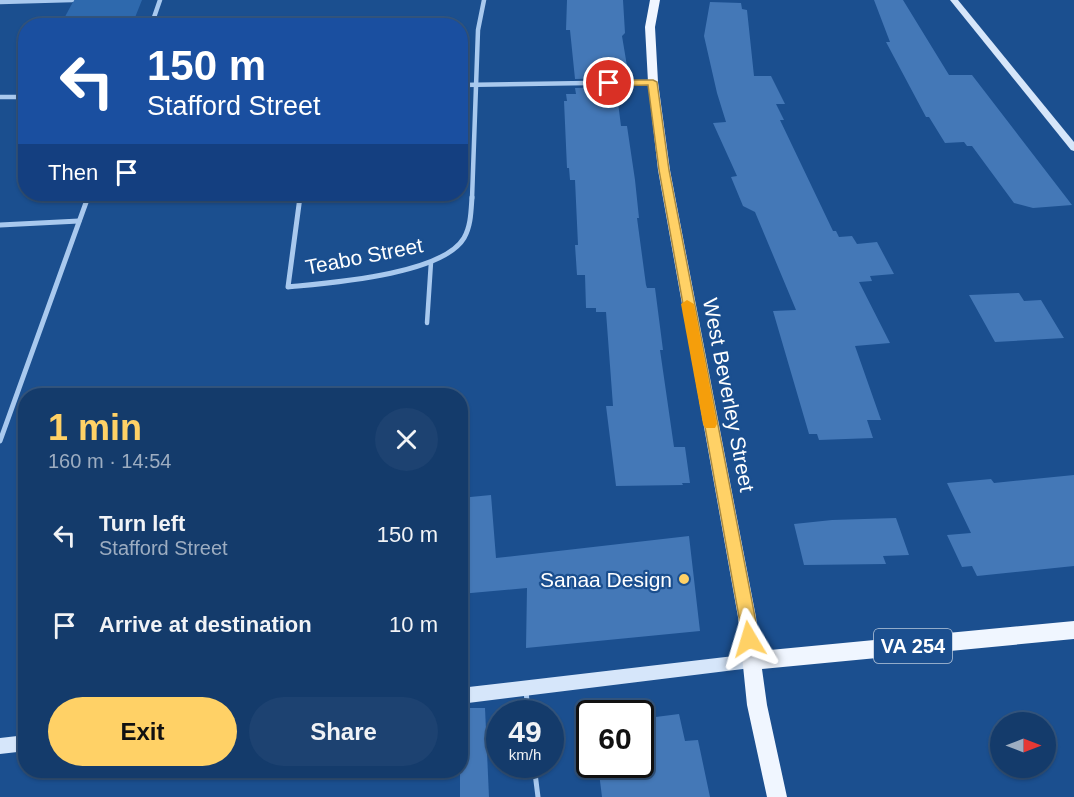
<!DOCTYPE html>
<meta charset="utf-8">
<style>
body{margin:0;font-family:Arial,sans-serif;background:#1d4271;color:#f1f3f6;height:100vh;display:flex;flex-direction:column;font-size:22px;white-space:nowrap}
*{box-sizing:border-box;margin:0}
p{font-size:20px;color:#9dadc1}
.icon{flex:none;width:33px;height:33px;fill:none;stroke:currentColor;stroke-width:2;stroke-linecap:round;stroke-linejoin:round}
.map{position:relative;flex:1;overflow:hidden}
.sheet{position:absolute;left:18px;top:388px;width:450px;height:390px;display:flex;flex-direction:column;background:#143b6b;border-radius:24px;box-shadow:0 2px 4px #0004,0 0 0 2px #33557e}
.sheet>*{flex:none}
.top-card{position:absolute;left:18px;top:18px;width:450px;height:183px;border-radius:24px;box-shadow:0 2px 4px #0004,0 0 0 2px #33557e;background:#1a4fa0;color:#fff;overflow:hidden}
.needle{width:39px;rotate:90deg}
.controls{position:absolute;left:990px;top:712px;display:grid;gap:12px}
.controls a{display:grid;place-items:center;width:66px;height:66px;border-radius:50%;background:#143b6b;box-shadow:0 2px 4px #0004,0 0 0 2px #33557e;font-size:30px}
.speed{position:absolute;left:486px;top:700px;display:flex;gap:12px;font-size:30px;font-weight:700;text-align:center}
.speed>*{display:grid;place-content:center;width:78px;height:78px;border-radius:50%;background:#143b6b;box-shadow:0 2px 4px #0004,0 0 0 2px #33557e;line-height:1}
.speed small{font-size:15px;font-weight:400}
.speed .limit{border:3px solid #111;border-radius:9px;background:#fff;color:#111}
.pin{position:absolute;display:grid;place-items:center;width:51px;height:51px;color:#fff;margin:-26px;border:3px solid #fff;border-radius:50%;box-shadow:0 2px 6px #0007}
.me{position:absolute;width:66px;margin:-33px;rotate:353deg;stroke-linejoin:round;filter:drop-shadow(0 0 4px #0008)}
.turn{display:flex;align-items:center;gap:21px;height:126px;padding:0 30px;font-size:27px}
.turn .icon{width:78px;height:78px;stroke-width:2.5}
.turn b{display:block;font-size:42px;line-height:51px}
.then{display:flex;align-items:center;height:57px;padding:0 30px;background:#0003;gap:12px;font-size:22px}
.round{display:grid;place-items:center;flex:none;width:63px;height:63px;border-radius:32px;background:#1d4271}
.summary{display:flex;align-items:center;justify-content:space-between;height:102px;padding:0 30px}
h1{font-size:36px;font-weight:700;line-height:45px;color:#ffd166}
.primary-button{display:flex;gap:12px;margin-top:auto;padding:12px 30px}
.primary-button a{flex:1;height:69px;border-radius:36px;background:#ffd166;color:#111;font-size:24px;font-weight:700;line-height:69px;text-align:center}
.primary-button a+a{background:#1d4271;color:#f1f3f6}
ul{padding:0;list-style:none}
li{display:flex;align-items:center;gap:18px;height:90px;padding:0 30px}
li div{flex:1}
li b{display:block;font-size:22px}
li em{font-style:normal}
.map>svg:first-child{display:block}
.green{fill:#2e69ad}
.building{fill:#4478b7}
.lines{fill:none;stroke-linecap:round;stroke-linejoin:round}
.lane-far1{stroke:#a9c9ee;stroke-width:4.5}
.lane{stroke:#a9c9ee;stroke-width:5}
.street-far1{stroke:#a9c9ee;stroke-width:4.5}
.street{stroke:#a9c9ee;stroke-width:5}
.secondary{fill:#d6e6fa;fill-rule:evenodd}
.primary{fill:#f0f6ff;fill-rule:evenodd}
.route{fill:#ffd166;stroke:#a68842;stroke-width:1.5}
.slow{fill:#f59e0b}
.poi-dot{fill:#ffd166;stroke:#1b4f8f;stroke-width:2}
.labels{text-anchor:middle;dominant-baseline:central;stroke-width:4.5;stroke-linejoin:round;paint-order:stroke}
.shield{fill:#1b4f8f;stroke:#bbcadd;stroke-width:1.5}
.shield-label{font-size:20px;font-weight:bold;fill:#fff}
.street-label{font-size:21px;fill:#fff;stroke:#1b4f8f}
.poi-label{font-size:21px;fill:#fff;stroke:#1b4f8f;text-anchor:end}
</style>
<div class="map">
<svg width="1074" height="797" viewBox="0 0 1074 797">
<rect width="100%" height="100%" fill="#1b4f8f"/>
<polygon class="green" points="74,0 142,0 132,25 60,26"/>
<g class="building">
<polygon points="567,0 623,0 625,33 622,36 627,66 614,78 575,79 570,30 566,30"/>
<polygon points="874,0 903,0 949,75 972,75 1072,205 1033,208 1014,203 972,146 967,146 964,142 945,143 929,117 926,117 886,42 890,42"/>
<polygon points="710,2 741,3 742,9 747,10 754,76 771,76 785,104 776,104 784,120 780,120 833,231 836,231 839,237 852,236 857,244 877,242 894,274 870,276 872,281 859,282 890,343 855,346 881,420 867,420 873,438 819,440 817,434 809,434 773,311 796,310 755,212 743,206 731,177 737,176 713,123 726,122 717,93 704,36"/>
<polygon points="616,87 621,126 627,126 635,180 639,218 637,218 646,285 647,288 655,288 663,350 660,350 674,447 685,447 690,483 682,483 683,485 616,486 606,406 613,406 606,312 596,312 596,308 586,308 585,275 577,275 575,245 578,245 575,180 570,180 569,168 567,168 564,101 567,101 566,94 576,94 575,88"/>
<polygon points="1019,293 1024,301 1041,300 1064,338 995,342 969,295"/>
<polygon points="1074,475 1074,566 977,576 972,566 962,567 947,535 971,533 947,483 991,479 994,483"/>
<polygon points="491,495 496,558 689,536 700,631 526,648 527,588 460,594 460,498"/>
<polygon points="896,518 909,555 883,556 886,564 804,565 794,524 832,520"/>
<polygon points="460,708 485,708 489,797 460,797"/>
<polygon points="679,714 685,741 698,740 710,797 602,797 598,765 640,765 640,719"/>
</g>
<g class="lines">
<polyline class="lane-far1" points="427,323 431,262"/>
<g class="lane">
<polyline points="526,690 528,714"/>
<polyline points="534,765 538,797"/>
</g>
<g class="street-far1">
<polyline points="0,2 72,0"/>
<polyline points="151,26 160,0"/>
<polyline points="460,85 653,82"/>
<polyline points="0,97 26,97"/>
<polyline points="87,199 89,194"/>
<polyline points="299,199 300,194"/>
<polyline points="472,199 478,30 484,0"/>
</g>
<g class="street">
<path d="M300 197 288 287C328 283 442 275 464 238 471 226 471 211 472 197"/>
<polyline points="0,225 79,221"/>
<polyline points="0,441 88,197"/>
</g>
<g class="secondary">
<polygon points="950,0 958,0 1074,142 1074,151 1071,150"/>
<polygon points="751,654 756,656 759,661 756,666 751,668 460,704 460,688"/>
<polygon points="26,735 26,751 0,754 0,738"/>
</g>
<polygon class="primary" points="650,0 660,0 655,27 658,82 670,170 756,617 760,651 1074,621 1074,639 762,669 767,705 787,797 767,797 747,705 738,617 658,170 648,82 645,27"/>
</g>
<polygon class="route" points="653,80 657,82 669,170 755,617 758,639 755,644 749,647 743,644 739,617 659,170 648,85 609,86 604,83 609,80"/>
<polygon class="slow" points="687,300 694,304 717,424 715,428 705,428 703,424 681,304"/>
<circle class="poi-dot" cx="684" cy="579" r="6"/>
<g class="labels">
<rect class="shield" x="874" y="629" width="78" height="34" rx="4.5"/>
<g class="shield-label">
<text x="913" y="646">VA 254</text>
</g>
<g class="street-label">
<text transform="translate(364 256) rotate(-11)">Teabo Street</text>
<text transform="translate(729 395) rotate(79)">West Beverley Street</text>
</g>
<g class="poi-label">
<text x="672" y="579">Sanaa Design</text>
</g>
</g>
</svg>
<div class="controls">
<a><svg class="needle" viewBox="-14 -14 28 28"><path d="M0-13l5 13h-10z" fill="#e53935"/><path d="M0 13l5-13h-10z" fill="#9dadc1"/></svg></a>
</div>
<div class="speed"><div>49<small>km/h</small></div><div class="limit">60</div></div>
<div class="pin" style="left:609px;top:83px;background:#d93025"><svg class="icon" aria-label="arrive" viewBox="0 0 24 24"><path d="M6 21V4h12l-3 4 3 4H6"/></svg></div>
<svg class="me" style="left:749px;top:639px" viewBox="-20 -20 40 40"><path d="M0-17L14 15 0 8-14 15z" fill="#ffd166" stroke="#fff" stroke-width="4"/></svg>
<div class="top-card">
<div class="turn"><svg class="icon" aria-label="left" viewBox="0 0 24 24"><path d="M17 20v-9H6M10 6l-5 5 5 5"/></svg><div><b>150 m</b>Stafford Street</div></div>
<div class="then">Then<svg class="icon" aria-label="arrive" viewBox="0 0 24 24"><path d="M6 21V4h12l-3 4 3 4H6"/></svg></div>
</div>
<section class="sheet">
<div class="summary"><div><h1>1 min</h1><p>160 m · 14:54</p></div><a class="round"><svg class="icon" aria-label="close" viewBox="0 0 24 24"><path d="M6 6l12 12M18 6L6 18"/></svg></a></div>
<ul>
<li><svg class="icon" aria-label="left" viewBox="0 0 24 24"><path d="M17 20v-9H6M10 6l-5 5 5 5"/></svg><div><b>Turn left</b><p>Stafford Street</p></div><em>150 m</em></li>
<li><svg class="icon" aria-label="arrive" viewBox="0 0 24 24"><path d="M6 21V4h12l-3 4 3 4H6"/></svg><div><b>Arrive at destination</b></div><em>10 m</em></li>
</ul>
<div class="primary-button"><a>Exit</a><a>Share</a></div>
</section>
</div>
